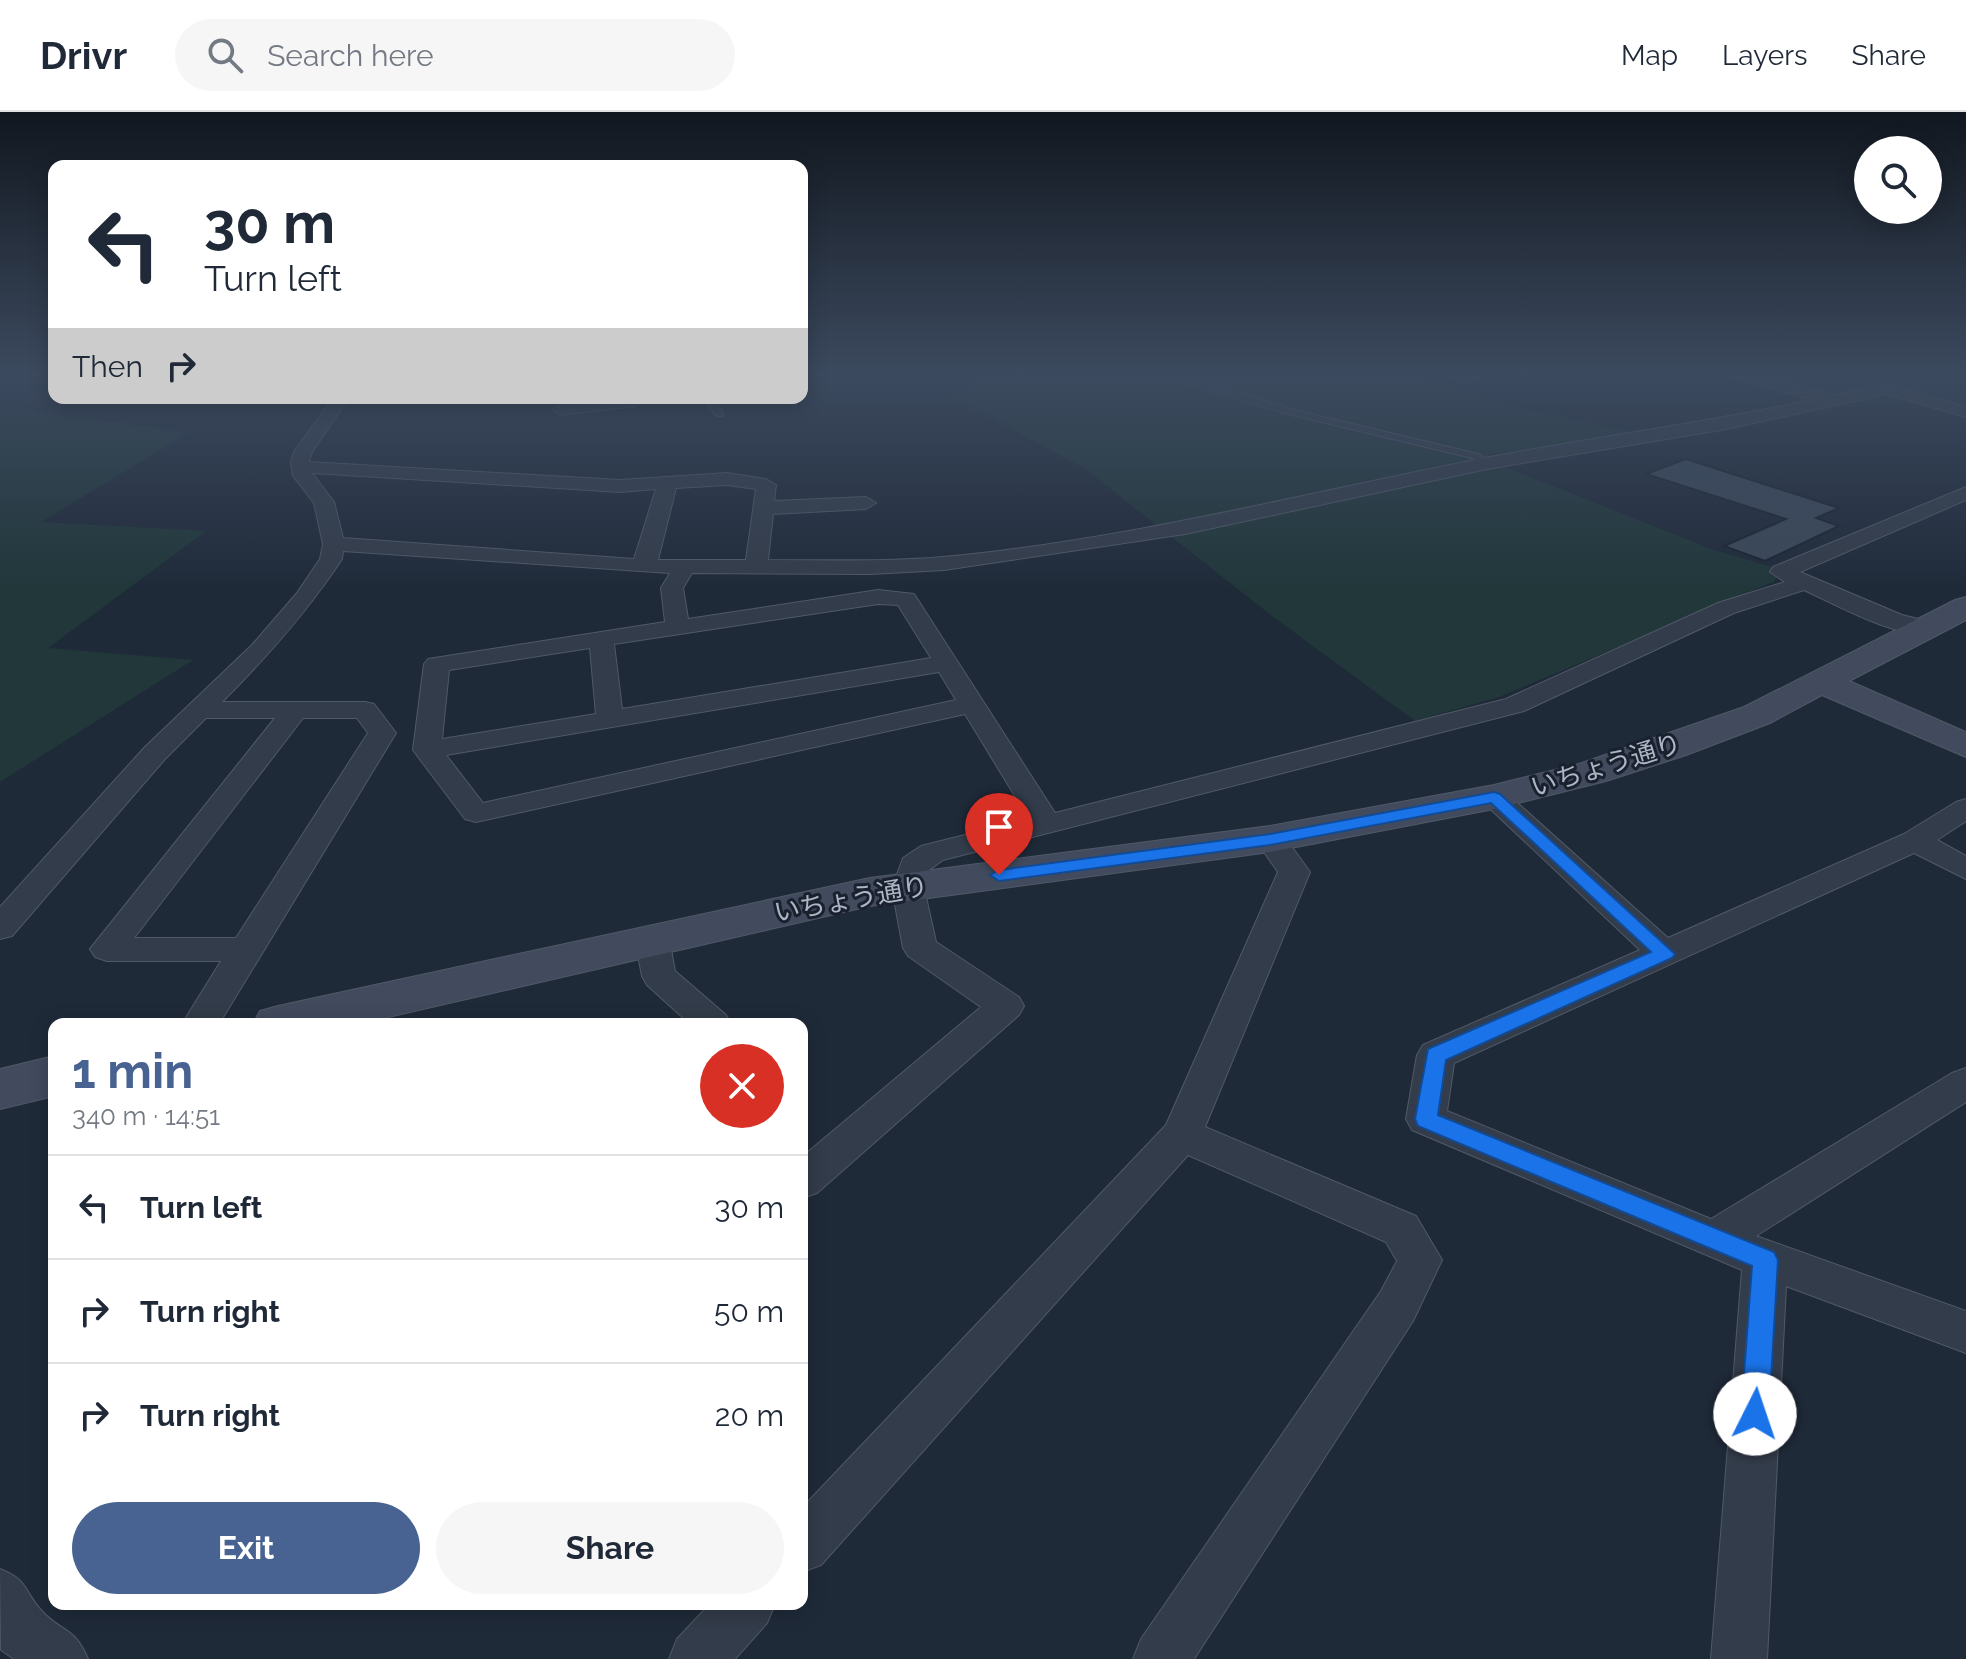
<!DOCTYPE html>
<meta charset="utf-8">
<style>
body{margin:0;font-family:Raleway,"Noto Sans JP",sans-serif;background:#f6f6f7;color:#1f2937;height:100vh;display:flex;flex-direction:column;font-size:30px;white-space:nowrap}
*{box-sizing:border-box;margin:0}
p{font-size:26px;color:#747a83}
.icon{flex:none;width:44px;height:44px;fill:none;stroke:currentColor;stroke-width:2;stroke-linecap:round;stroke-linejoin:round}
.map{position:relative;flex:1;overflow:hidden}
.sheet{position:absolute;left:48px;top:906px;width:760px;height:592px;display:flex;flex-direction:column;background:#fff;border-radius:16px;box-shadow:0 4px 20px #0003}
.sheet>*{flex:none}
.banner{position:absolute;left:48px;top:48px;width:760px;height:244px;border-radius:16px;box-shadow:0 4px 20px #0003;background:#fff;color:#1f2937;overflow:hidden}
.controls{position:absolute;left:1854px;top:24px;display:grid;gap:16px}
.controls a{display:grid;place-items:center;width:88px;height:88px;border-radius:50%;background:#fff;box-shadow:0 4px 20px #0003;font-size:40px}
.pin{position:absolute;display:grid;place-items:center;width:68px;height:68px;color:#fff;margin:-82px -34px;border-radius:50% 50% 50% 0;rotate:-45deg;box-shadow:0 0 8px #0007}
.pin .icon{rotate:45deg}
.me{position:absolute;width:88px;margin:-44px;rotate:4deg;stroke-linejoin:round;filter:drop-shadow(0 0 6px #0008)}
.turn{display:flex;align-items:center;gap:28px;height:168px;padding:0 24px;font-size:36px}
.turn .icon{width:104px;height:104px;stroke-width:2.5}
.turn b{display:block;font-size:56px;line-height:68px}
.then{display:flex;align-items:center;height:76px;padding:0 24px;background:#0003;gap:16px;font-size:30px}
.round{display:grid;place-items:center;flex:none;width:84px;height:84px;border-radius:42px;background:#f6f6f7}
.overview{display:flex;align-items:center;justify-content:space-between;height:136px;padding:0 24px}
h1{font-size:48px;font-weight:700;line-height:60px;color:#486391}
.action{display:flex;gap:16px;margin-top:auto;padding:16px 24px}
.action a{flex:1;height:92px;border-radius:48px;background:#486391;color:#fff;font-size:32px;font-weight:700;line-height:92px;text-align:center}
.action a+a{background:#f6f6f7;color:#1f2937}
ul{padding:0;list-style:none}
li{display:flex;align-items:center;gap:24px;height:104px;padding:0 24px;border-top:2px solid #e0e1e3}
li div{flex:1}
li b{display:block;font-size:30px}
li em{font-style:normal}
header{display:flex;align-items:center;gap:48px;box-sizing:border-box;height:112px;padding:0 40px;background:#fff;border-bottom:2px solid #e0e1e3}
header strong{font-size:38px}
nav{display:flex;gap:44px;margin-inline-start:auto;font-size:28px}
.search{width:560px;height:72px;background:#f6f6f7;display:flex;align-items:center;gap:20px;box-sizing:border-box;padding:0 28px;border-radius:44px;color:#747a83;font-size:30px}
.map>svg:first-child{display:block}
.green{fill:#21373a}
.building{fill:#3b4859;stroke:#1b2330;stroke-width:2}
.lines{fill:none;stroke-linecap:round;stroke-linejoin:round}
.lane-casing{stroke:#515967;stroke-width:2}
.street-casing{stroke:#515967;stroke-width:2}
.secondary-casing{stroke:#515967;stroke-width:2}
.lane{fill:#333c4a;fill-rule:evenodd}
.street{fill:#333c4a;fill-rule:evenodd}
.secondary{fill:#414b5d;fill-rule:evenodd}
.route{fill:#1a73e8;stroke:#114b97;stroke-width:2}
.labels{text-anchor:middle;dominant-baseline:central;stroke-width:6;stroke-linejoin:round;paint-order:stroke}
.street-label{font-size:26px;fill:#aeb6c6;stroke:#19212e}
</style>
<header>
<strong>Drivr</strong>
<div class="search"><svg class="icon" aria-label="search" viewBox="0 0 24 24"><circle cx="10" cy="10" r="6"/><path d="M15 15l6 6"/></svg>Search here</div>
<nav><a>Map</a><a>Layers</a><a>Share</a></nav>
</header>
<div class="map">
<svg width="1966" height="1547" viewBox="0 0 1966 1547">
<rect width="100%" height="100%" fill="#1f2a39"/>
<g class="green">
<polygon points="948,261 1404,261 1503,293 1662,326 1491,342 1507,356 1714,438 1779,457 1778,464 1773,470 1499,585 1415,609 1272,504 1084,356 950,284 980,273"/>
<polygon points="0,293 188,321 41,410 206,419 48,536 193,548 0,670"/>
</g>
<polygon class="building" points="1686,347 1839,396 1816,406 1839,414 1765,449 1724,434 1786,407 1646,362"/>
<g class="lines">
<g class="lane-casing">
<g id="lane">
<polygon points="1168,261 1179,261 1294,298 1478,342 1492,351 1487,354 1472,346 1288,302 1182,270"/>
<polygon points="701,286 710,286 723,300 723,304 717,304"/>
</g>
</g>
<g class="street-casing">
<g id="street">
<polygon points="1445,261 1490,261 1467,271"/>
<path d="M1721 261H1749L1833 283 1888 272 1966 295V305L1887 282 1721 318 1487 357 1185 422 944 458 870 462 692 461 683 476 688 507 878 478 914 482 1055 701 1506 587 1718 491 1785 470 1770 460 1773 455 1966 375V388L1800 460 1902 503 1930 510 1934 515 1930 520C1898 528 1835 492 1804 478L1734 501 1524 599 943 748 929 758 924 776 936 830 1019 885 1024 894 1019 903 817 1081 802 1086V1045L981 895 908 844 903 836 892 776 903 746 921 734 1029 707 965 602 476 710 465 707 413 638 424 552 428 547 665 510 661 476 670 461 343 439 342 447C307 500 267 545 222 590H365L374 592 396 621 219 912H182L221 849H107L95 845 90 837 275 606H206L165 647 12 824 0 827V795L145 635 252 533 297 481 320 447 323 432 314 391 293 364 291 350 294 340 333 286H349L312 340 309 350 620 368 727 361 766 367 776 373 774 389 866 385 876 391 866 397 773 402 768 448C826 448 885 450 943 445 1127 428 1305 381 1485 346 1594 325 1704 311 1813 288ZM312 361 620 380 656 377 634 447 343 426 334 390ZM727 373 756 377 746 448H658L676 376ZM878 492 898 493 931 546 622 597 614 532ZM590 536 596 602 442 627 449 558ZM939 560 956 588 483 691 446 643ZM303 606H357L368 621 236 826H134Z"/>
<polygon points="619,286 642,286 644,289 636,294 560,303 552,298 560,293"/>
<polygon points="1494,676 1504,679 1668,826 1904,722 1956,690 1966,687 1966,709 1937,728 1966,744 1966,767 1914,741 1454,951 1447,999 1711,1107 1952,961 1966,956 1966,990 1756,1124 1966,1199 1966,1241 1786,1174 1767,1547 1711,1547 1742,1158 1412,1018 1406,1007 1417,943 1423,933 1640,838 1484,691 1479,685 1484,679"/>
<polygon points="1270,718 1281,720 1310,760 1205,1015 1416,1104 1442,1148 1413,1209 1194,1547 1133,1547 1141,1527 1381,1179 1397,1149 1386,1130 1188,1043 821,1453 802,1460 802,1396 1166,1013 1278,760 1255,727 1259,720"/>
<polygon points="652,816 664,819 669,827 675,859 726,903 731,912 690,912 647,873 642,864 635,827 640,819"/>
<path d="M0 1457C29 1469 22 1476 40 1497 59 1520 74 1513 88 1547H14L1 1538Z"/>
<polygon points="710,1492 775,1492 767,1511 735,1547 669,1547 677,1527"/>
</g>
</g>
<g class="secondary-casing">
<g id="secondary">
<polygon points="1966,485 1966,508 1849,569 1966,620 1966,645 1822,583 1770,611 1686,643 1606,669 1494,697 1270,740 870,794 358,912 253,912 260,899 278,894 870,766 1270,714 1494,673 1579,652 1744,595 1955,488"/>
<polygon points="54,944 54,984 0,997 0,957"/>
</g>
</g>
<use href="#lane" class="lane"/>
<use href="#street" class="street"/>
<use href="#secondary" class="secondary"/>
</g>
<linearGradient id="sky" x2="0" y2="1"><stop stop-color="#11171f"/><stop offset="0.55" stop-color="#3c4a5f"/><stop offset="1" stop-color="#3c4a5f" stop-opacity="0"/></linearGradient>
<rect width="1966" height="478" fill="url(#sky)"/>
<polygon class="route" points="1494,680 1500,682 1675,842 1672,846 1446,948 1438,1003 1774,1140 1778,1148 1769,1302 1765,1311 1755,1315 1745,1311 1741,1302 1752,1154 1418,1014 1415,1007 1428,937 1651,840 1491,691 1270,733 999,769 990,763 999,758 1270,722"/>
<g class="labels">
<g class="street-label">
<text transform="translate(1606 653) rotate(-17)">いちょう通り</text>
<text transform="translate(851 787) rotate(-10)">いちょう通り</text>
</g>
</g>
</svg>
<div class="controls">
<a><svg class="icon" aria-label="search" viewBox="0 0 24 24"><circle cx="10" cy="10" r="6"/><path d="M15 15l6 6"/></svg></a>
</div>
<div class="pin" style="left:999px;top:763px;background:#d93025"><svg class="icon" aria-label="arrive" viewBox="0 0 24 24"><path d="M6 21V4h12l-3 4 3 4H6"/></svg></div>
<svg class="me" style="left:1755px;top:1302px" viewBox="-20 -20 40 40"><circle r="19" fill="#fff"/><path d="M0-13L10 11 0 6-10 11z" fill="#1a73e8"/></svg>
<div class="banner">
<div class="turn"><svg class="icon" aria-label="left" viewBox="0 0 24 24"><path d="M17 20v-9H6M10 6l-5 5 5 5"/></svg><div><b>30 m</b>Turn left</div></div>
<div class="then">Then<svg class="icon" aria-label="right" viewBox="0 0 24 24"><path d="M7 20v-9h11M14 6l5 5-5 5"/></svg></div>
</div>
<section class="sheet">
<div class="overview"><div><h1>1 min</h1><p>340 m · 14:51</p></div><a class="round" style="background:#d93025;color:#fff"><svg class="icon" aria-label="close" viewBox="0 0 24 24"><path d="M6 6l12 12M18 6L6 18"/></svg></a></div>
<ul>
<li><svg class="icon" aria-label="left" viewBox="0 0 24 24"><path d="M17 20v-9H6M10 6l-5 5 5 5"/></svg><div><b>Turn left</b></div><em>30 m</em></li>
<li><svg class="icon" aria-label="right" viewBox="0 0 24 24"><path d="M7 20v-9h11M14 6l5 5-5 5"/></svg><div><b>Turn right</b></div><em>50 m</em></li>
<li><svg class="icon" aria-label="right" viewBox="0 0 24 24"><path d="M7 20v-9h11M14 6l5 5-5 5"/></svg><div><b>Turn right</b></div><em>20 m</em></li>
</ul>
<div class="action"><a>Exit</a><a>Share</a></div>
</section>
</div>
